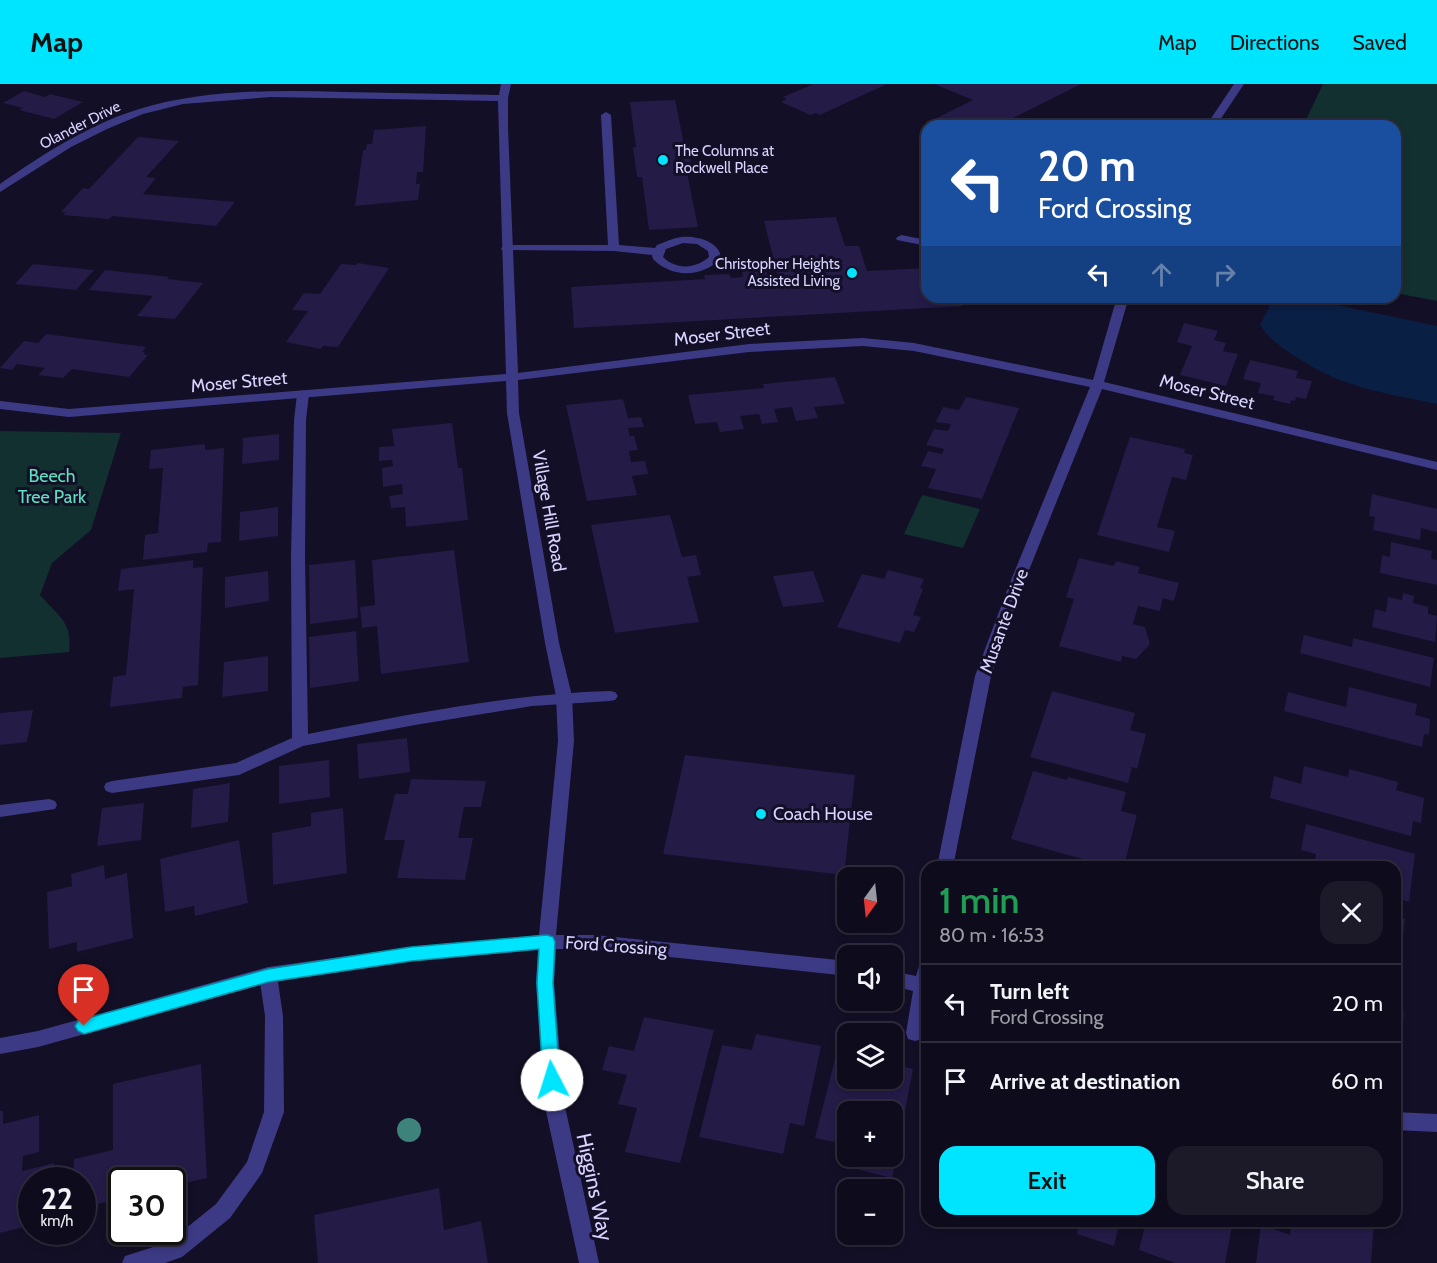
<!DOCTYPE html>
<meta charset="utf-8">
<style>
body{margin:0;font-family:Cabin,sans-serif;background:#1c1929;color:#f1f3f6;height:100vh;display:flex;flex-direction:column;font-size:22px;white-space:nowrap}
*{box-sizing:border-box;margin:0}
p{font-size:20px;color:#9b9ba3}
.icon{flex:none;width:33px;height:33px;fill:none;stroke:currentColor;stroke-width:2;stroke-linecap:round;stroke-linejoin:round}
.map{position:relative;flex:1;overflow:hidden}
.sheet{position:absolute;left:921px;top:777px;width:480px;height:366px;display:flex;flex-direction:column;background:#0e0b1c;border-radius:18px;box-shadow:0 3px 9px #0003,0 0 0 2px #2e2b3b}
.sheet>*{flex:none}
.banner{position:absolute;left:921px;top:36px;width:480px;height:183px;border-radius:18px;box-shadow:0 3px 9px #0003,0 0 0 2px #2e2b3b;background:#1a4fa0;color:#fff;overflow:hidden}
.needle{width:39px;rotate:195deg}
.tools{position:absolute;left:837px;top:783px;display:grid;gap:12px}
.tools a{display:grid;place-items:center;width:66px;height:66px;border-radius:12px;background:#0e0b1c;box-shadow:0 3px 9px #0003,0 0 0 2px #2e2b3b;font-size:30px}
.speed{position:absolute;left:18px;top:1083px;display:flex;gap:12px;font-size:30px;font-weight:700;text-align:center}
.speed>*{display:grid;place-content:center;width:78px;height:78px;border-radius:50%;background:#0e0b1c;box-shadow:0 3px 9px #0003,0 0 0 2px #2e2b3b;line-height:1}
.speed small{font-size:15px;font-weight:400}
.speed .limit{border:3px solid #111;border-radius:9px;background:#fff;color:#111}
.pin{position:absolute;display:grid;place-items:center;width:51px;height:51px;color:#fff;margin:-62px -26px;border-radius:50% 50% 50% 0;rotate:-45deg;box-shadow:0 0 6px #0007}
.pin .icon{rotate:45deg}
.me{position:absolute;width:66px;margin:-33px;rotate:355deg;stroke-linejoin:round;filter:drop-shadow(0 0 4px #0008)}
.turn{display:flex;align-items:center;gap:21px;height:126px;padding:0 18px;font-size:27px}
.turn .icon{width:78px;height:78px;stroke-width:2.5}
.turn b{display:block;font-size:42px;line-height:51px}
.lanes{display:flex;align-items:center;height:57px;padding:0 18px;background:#0003;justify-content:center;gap:30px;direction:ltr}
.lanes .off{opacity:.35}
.round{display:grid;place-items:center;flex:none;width:63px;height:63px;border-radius:18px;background:#1c1929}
.overview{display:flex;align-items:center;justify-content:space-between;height:102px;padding:0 18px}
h1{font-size:36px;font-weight:600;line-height:45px;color:#1e9e55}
.cta{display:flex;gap:12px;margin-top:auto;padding:12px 18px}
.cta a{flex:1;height:69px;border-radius:18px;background:#00e5ff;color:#111;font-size:24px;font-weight:600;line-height:69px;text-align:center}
.cta a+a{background:#1c1929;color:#f1f3f6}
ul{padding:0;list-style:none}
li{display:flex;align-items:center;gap:18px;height:78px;padding:0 18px;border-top:2px solid #2e2b3b}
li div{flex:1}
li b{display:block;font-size:22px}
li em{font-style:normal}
header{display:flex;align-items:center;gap:36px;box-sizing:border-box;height:84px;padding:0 30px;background:#00e5ff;color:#111}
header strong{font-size:28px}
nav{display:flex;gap:33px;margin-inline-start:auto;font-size:21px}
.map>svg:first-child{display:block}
.green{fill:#12302f}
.water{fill:#0a1f44}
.building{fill:#241b47}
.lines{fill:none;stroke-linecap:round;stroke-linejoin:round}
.service{fill:#3d3a85;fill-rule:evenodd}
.minor{fill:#3d3a85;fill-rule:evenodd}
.tree{fill:#3d827b}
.route{fill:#00e5ff;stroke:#0095a6;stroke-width:1.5}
.poi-dot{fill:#00e5ff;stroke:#130f26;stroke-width:2}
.labels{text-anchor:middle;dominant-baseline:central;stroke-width:6;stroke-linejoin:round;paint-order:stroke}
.far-street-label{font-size:15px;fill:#d9d4ff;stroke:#130f26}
.far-poi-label{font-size:15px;fill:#d9d4ff;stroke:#130f26;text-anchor:start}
.street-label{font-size:18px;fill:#d9d4ff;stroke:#130f26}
.park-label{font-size:18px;fill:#5fe0c0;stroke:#130f26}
.poi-label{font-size:18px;fill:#d9d4ff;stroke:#130f26;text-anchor:start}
.near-street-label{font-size:21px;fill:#d9d4ff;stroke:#130f26}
</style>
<header>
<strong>Map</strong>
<nav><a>Map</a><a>Directions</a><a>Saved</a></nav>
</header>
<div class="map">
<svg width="1437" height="1179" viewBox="0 0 1437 1179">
<rect width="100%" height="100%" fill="#130f26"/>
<g class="green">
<polygon points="1323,0 1437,0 1437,217 1395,209 1395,42 1303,42"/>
<path d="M0 347 121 349 91 446 52 479 40 511C58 532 73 538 69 568L0 574Z"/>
<polygon points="922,411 980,425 963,464 904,450"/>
</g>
<path class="water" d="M1274 213H1299L1437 242V320C1385 309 1343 304 1298 274 1282 264 1270 256 1260 241Z"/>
<g class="building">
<polygon points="814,0 887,0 820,31 816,29 810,31 781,18 787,15 783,13"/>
<polygon points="934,0 1081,0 997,42 939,42 929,38 973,16"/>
<polygon points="24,7 45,13 50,10 83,18 54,35 19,26 23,24 3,19"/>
<polygon points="675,16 684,60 687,60 693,88 687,89 698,143 649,146 642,93 637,93 633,63 636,63 630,18"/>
<polygon points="426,42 423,88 417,88 416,100 420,100 418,116 355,122 363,66 366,66 367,60 372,60 374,46"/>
<polygon points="138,53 179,57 146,93 156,94 143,110 235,118 216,142 112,132 109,135 63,131 66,128 61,128 83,104 89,105"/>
<polygon points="836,133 845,162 859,162 867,187 927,184 927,213 960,213 963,222 574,244 571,203 705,195 704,191 729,190 731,194 743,193 741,182 765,180 768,194 778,193 764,137"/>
<polygon points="358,179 389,184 338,263 323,262 321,265 286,258 308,227 292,226 304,209 320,210 341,180 356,181"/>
<polygon points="33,180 94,186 76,206 15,200"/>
<polygon points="105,186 169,193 167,195 203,199 175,235 137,232 153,212 89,206"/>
<polygon points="1184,239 1218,247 1214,256 1226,259 1223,267 1238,270 1226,302 1180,291 1192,262 1177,258"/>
<polygon points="46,250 146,263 142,268 145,268 143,270 148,271 129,293 72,285 63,294 38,291 45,284 17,280 12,286 0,284 24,257 38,259"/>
<polygon points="1250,276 1298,287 1296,294 1312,297 1306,315 1296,313 1295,317 1291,316 1290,320 1273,316 1274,312 1258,309 1261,299 1243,295"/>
<polygon points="835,293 845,320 814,323 818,334 796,337 792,323 774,325 778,338 762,340 759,330 740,332 744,345 720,348 717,338 695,340 688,311 764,304 763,300"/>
<polygon points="966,313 1019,324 982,415 928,404 936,385 921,382 928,367 942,370 944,365 926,361 934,345 948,347 951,340 936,338 943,323 959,326"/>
<polygon points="623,315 628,334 641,333 644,343 628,344 630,352 634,352 638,366 629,367 631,378 645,377 648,390 632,392 637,411 587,417 566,321"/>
<polygon points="452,339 458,384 462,384 468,436 406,443 405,423 391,424 389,412 403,410 402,400 383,403 382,384 393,382 392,376 379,377 379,363 394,362 392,345"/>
<polygon points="279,350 279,376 242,380 243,354"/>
<polygon points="1130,353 1185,365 1184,369 1193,371 1186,396 1172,393 1157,443 1175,447 1169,468 1097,451"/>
<polygon points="205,360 205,366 224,364 221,458 208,459 207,468 143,476 145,451 158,449 163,384 149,385 151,366"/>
<polygon points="1372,410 1437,425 1437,448 1421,444 1420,456 1373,446 1375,433 1369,432"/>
<polygon points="278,423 278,452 239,457 240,428"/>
<polygon points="670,431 682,473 696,471 701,491 687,493 699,538 615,549 591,441"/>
<polygon points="1391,458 1432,467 1431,475 1437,476 1437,501 1380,489 1382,471 1390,473"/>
<polygon points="454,466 469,578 381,590 377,542 362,544 360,523 375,521 372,476"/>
<polygon points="1079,474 1114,482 1116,477 1140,483 1138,489 1179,499 1174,517 1163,514 1160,527 1138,522 1133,540 1145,543 1150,560 1136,575 1122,572 1121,578 1059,562 1074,515 1066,513"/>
<polygon points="193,476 193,484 203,483 198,601 183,603 182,614 110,623 113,593 126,591 134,505 118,507 121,485"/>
<polygon points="355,476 358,534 310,540 309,481"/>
<polygon points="888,486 924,495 920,504 923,505 913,531 921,533 914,548 905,546 900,559 837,543 862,490 884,495"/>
<polygon points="268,487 269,517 225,524 225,493"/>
<polygon points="813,487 824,518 783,523 773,492"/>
<polygon points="1403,509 1414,512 1413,519 1428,523 1428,530 1437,532 1435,558 1372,543 1375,525 1386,528 1388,513 1402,516"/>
<polygon points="356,547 359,597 310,604 309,553"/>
<polygon points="1304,551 1352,563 1353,554 1434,574 1430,603 1300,569"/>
<polygon points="268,572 268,607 222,613 224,578"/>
<polygon points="1349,603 1417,620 1415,631 1430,635 1429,651 1424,650 1422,663 1284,627 1288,608 1346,623"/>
<polygon points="1052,607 1135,629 1130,646 1146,650 1137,685 1132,683 1128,699 1030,673"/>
<polygon points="33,626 27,658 0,661 0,629"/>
<polygon points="407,654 410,688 359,695 357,660"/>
<polygon points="685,671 855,691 844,791 663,770"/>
<polygon points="329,676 330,713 279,720 279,682"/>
<polygon points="1304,682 1348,693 1349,685 1398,698 1396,706 1424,714 1421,739 1413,737 1411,752 1270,714 1274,692 1301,700"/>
<polygon points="1033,687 1067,696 1068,693 1126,708 1121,727 1137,731 1125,778 1120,777 1118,783 1111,783 1011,755"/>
<polygon points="411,695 486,697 481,723 464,723 458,754 473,754 465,796 397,794 405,756 384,756 395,710 408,710"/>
<polygon points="230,699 228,738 191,744 193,705"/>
<polygon points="144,719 141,756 97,762 102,724"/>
<polygon points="343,724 347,789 273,801 272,749 311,742 311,729"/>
<polygon points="1306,740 1415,770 1409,818 1395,814 1395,783 1314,783 1316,770 1301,766"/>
<polygon points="239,756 248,819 195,832 194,822 165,828 160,775"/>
<polygon points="1017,775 1042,782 1042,783 1015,783"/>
<polygon points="104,781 105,795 127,789 133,854 77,868 77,858 49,865 47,808 72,802 71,790"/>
<polygon points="1395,832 1405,835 1399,886 1395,885"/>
<polygon points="1395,925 1404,928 1402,951 1395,949"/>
<polygon points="644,933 714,946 680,1079 625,1068 637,1024 618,1020 627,991 602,986 609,962 634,967"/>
<polygon points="756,950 821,962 804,1042 790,1039 783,1070 699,1053 722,961 752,966"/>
<polygon points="837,967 848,970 848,994 892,994 892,980 913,985 892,1094 853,1084 855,1072 892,1072 892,1028 848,1028 848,1061 815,1054"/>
<polygon points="201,980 207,1094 172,1102 172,1096 122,1096 122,1114 82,1124 82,1096 74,1096 74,1075 113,1066 113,1000"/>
<polygon points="0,1027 3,1027 3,1040 39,1031 39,1068 23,1072 22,1087 54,1079 54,1096 32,1096 32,1141 0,1149"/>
<polygon points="439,1104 444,1146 481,1137 488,1179 318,1179 314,1131"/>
<polygon points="1080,1137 1120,1137 1114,1162 1077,1150"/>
<polygon points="1146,1137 1233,1137 1225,1179 1175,1179 1139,1166"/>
<polygon points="1292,1137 1374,1137 1371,1179 1256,1179 1261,1141 1290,1151"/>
</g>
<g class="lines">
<g class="service">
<path d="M606 28 611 31 619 161 655 164 657 161C665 158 673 154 681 153 695 151 720 157 721 174 703 194 671 194 653 175L652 171 614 167 502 166 501 164 506 161H608L601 31ZM683 159 697 160 708 167 709 173C695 185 676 186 663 173L666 165Z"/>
<polygon points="901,151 927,156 927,162 897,156 896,154"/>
<path d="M303 306 309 310 306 336 305 473 308 650C408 631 508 610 610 607L615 608 618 612 615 616 610 617 532 622 415 641 303 662 239 691 112 709 106 707 104 703 106 699 112 697 236 679 292 654 291 473 294 336 297 310Z"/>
<polygon points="49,715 55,717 57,721 55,725 0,733 0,721"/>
<polygon points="268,883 274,886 277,891 283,932 284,1028 262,1089 230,1134 182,1173 165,1179 122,1179 125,1172 169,1158 216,1120 247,1078 264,1028 265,932 259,891 262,886"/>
</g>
<g class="minor">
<path d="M501 0H511L508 14V44L518 289 749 260 863 254 914 259 1093 296 1117 213H1129L1104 298 1437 378V386L1102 305 1023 501 991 592 953 783H937L975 592 1009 501 1090 303 914 267 863 262 749 268 518 296 519 329 559 559 572 612 574 657 556 851H595L848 877V892L595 865H556L554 899 564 1018 599 1179H579L544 1018 536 899 538 866 411 877 268 899 38 963 0 970V954L38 947 268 883 411 863 539 851 558 657 556 612 545 559 507 329 506 297 69 333 0 325V317L69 325 506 290 498 17 271 13 183 20 143 30 107 45 71 63 0 108V100C42 71 86 42 136 26 202 5 275 6 344 8 395 9 447 10 499 11Z"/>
<polygon points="1234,0 1244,0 1216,42 1206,42"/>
<polygon points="927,874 927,933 922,955 915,957 908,955 906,949 913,907 892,902 892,887 916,892 921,876"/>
<polygon points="1395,1028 1437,1030 1437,1048 1395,1046"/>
</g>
</g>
<circle class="tree" cx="409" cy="1046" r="12"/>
<polygon class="route" points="547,851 553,853 555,858 553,899 560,996 558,1001 552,1003 546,1001 543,996 537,899 539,865 411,877 268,898 84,950 78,947 75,942 78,937 84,935 268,885 411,863"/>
<g class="poi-dot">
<circle cx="663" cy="76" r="6"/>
<circle cx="852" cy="189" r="6"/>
<circle cx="761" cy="730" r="6"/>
</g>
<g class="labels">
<g class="far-street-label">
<text transform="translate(80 41) rotate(-27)">Olander Drive</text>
</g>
<g class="far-poi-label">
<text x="675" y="67">The Columns at<tspan x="675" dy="17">Rockwell Place</tspan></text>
<text x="840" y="180" text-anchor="end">Christopher Heights<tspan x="840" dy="17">Assisted Living</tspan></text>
</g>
<g class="street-label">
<text transform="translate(722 250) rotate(-7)">Moser Street</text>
<text transform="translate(239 298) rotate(-5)">Moser Street</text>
<text transform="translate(1207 308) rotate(14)">Moser Street</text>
<text transform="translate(549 427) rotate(80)">Village Hill Road</text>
<text transform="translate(1004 537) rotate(-70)">Musante Drive</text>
<text transform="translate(616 862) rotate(4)">Ford Crossing</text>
</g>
<g class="park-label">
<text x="52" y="392">Beech<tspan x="52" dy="21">Tree Park</tspan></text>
</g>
<g class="poi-label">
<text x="773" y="730">Coach House</text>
</g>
<g class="near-street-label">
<text transform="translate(595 1103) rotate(78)">Higgins Way</text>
</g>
</g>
</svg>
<div class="tools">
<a><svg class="needle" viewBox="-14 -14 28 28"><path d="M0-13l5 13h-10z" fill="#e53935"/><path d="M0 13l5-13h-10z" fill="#9b9ba3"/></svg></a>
<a><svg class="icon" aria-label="sound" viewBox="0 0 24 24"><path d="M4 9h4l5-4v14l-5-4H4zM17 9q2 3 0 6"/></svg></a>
<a><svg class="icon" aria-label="layers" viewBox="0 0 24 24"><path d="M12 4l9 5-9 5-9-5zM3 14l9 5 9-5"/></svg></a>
<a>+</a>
<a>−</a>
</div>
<div class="speed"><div>22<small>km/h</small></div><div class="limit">30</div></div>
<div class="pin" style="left:84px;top:942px;background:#d93025"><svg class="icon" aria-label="arrive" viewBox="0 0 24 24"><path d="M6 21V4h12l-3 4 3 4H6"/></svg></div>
<svg class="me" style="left:552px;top:996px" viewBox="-20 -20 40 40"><circle r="19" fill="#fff"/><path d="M0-13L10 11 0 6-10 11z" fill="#00e5ff"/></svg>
<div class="banner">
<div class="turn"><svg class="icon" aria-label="left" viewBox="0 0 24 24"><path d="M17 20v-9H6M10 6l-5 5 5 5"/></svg><div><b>20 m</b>Ford Crossing</div></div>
<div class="lanes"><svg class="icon" aria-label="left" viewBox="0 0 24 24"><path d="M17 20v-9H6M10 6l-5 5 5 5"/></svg><svg class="icon off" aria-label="ahead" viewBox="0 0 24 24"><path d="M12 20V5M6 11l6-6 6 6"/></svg><svg class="icon off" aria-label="right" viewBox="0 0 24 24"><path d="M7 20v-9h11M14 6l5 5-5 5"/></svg></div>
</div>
<section class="sheet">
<div class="overview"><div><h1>1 min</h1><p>80 m · 16:53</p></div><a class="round"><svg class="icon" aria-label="close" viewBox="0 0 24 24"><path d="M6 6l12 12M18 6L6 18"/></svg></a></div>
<ul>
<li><svg class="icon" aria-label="left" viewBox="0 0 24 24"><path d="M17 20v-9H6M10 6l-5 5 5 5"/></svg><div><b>Turn left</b><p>Ford Crossing</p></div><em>20 m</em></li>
<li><svg class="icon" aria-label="arrive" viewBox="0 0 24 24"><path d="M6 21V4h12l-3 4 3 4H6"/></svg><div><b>Arrive at destination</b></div><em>60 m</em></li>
</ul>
<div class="cta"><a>Exit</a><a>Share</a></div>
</section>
</div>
